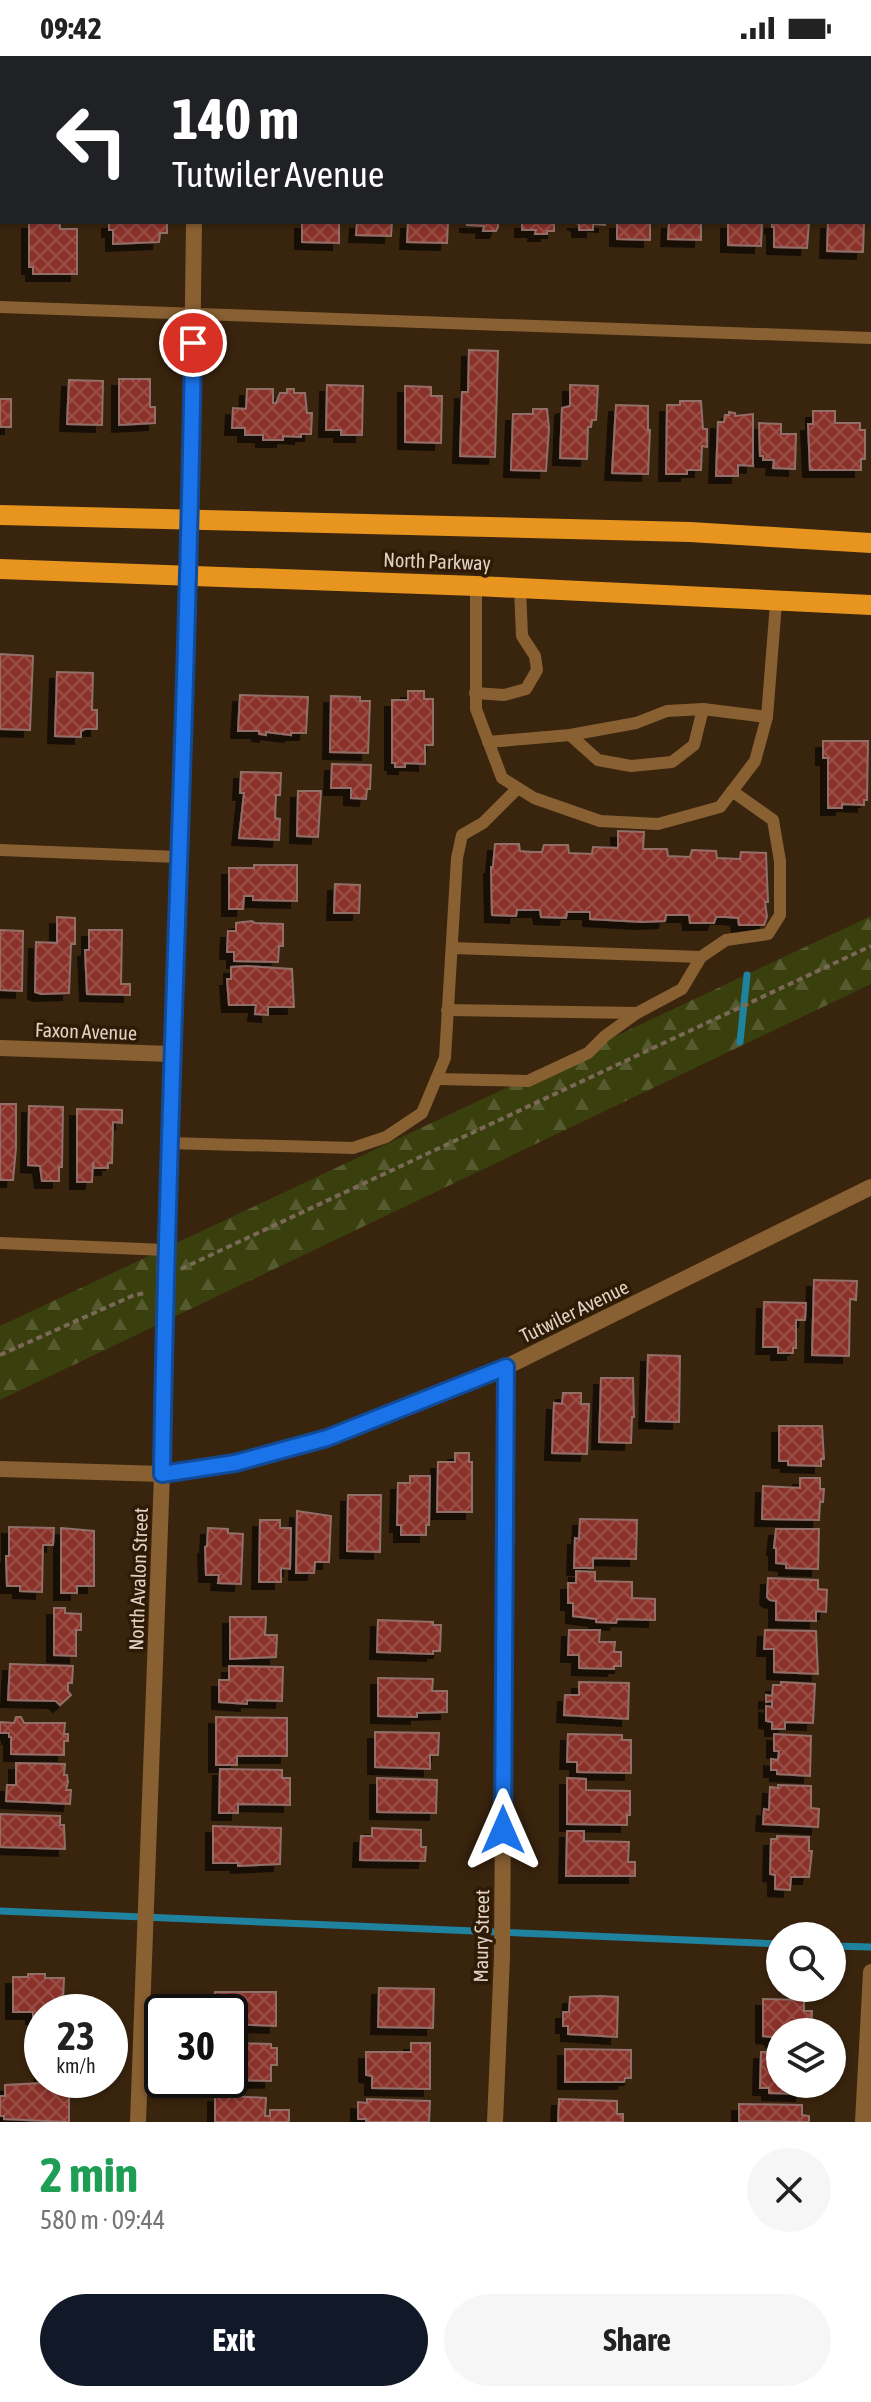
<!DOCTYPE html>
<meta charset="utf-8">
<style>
body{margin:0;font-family:"Asap Condensed",sans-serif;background:#f6f6f6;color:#222;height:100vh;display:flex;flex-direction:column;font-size:30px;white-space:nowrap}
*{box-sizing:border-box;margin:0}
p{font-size:26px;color:#767676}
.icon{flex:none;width:44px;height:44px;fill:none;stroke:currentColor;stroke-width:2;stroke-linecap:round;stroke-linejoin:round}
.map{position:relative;height:2066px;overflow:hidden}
.sheet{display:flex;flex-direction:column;background:#fff;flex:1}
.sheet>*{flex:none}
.banner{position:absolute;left:0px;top:0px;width:872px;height:168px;box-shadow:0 2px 6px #0004;background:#202124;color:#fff;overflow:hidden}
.fabs{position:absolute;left:766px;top:1866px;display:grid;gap:16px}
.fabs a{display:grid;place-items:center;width:80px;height:80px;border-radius:50%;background:#fff;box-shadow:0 2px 6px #0004;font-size:40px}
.speed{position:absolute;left:24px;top:1938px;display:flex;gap:16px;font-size:40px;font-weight:700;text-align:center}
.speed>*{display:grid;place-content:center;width:104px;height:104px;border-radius:50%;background:#fff;box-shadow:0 2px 6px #0004;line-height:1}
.speed small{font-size:20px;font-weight:400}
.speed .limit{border:4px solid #111;border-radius:12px;background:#fff;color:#111}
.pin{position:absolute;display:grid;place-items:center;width:68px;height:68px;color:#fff;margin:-34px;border:4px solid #fff;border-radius:50%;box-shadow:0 2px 8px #0007}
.me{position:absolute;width:88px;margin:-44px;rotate:0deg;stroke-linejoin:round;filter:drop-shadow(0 0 6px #0008)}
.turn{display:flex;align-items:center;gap:28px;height:168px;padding:0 40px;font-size:36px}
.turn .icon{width:104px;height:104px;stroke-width:2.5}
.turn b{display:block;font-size:56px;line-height:68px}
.round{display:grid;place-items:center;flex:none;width:84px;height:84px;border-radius:42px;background:#f6f6f6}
.summary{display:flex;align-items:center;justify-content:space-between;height:136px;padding:0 40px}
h1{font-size:48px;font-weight:700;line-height:60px;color:#1e9e55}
.primary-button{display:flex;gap:16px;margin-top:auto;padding:16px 40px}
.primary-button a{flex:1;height:92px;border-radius:48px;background:#111827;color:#fff;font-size:32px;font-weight:700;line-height:92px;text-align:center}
.primary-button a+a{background:#f6f6f6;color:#222}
.status{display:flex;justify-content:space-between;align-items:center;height:56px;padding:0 40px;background:#fff;direction:ltr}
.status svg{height:22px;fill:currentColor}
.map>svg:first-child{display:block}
.forest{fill:url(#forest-firs)}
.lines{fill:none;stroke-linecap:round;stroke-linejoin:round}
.stream{stroke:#1f839f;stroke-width:7}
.building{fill:url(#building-cross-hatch);stroke:#926e69;stroke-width:2;filter:url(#shadow)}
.path{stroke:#7b6957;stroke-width:4;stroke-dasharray:6 4;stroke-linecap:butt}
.service{stroke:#896032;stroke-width:12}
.minor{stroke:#896032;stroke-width:16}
.primary{stroke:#e89520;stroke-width:20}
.route-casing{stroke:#114b97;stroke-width:20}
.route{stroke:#1a73e8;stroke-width:14}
.labels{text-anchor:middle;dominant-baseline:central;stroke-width:7;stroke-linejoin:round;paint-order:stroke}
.street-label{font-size:20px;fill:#dfd1c4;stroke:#2f1b05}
</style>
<div class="status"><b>09:42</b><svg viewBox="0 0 49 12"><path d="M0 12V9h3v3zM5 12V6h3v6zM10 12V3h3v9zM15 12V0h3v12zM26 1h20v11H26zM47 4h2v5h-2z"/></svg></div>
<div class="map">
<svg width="871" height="2066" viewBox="0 0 871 2066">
<defs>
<pattern id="forest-firs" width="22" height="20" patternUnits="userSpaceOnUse" patternTransform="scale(2)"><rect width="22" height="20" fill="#3a3f0e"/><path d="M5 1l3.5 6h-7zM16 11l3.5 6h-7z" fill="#565a2f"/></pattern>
<pattern id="building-cross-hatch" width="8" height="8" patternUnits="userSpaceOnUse" patternTransform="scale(2)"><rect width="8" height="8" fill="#8a332a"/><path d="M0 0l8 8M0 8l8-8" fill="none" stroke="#9a5047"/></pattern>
<filter id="shadow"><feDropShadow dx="-7" dy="7" stdDeviation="0" flood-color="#0009"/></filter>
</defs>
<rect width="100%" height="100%" fill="#39240e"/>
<polygon class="forest" points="871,860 871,928 0,1344 0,1270"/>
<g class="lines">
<g class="stream">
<polyline points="740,986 747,919"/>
<polyline points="0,1855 780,1888"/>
<polyline points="832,1890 871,1891"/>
</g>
</g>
<g class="building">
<polygon points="29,166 60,166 60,173 77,173 77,218 33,218 33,211 29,211"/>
<polygon points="109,166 167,166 167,177 160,177 159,186 113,188 113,174 109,174"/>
<polygon points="302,166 339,166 339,187 302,186"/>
<polygon points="357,166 392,166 391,180 356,179"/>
<polygon points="408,166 448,166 447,187 407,186"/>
<polygon points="467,166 498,166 498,171 496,175 483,175 484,170 467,169"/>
<polygon points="522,166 554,166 554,175 547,175 547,178 535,178 536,174 522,174"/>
<polygon points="574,166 605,166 605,169 593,168 593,174 579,174 579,168"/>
<polygon points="617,166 650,166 650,184 617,183"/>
<polygon points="669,166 701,166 701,184 668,183"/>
<polygon points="728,166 762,166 761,190 728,189"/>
<polygon points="772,166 809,166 807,192 774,191 774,171 772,171"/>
<polygon points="828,166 864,166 863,196 827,195"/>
<polygon points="469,294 498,295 495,401 460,400 462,336 468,336"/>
<polygon points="119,323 150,323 150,351 155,351 155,367 119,369"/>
<polygon points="69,324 103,325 102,369 67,368"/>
<polygon points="327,329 363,330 362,379 341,379 341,374 326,374"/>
<polygon points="570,329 598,330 596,364 592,364 591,371 588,371 587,403 560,402 562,352 570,350"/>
<polygon points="405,330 431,331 431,340 442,340 441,387 405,386"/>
<polygon points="247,333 273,333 273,347 276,347 280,337 287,337 287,333 294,333 294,337 305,337 307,357 312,357 311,378 301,378 301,381 283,380 283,384 263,384 263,379 245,379 245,372 232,372 233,352 246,353"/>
<rect x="0" y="343" width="11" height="28"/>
<polygon points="680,345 701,345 703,373 707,373 707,391 702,390 701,414 687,414 687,418 666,418 667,349 680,349"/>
<polygon points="616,349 648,350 648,374 650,374 648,418 612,417"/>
<polygon points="533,353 547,353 549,372 546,415 511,414 513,358 533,358"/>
<polygon points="813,355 835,355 835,367 860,367 860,374 865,374 865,403 861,403 861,414 810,414 808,368 813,368"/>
<polygon points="729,356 735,357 735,360 753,358 753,410 738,409 738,420 716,420 718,366 724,366 725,359 729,359"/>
<polygon points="759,367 781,368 781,378 796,378 795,413 773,412 774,404 763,404 763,400 760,400"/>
<polygon points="0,598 33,600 30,674 0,673"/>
<polygon points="57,616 93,617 92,654 97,654 97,673 85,673 81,675 81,681 55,680"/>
<polygon points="408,635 424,635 424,643 433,643 433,689 425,689 425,708 405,707 405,711 395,711 395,707 392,707 392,644 408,644"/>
<polygon points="240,639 308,641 306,677 291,677 291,679 266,676 266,679 259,678 259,675 238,675"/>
<polygon points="331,640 360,641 360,645 370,645 368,697 330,696"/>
<polygon points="823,685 868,685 867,744 864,744 864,749 842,748 842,752 828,752 828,702 823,702"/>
<polygon points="332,708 371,709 370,733 367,733 366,743 351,742 351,732 331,732"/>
<polygon points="241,716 281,717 280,739 276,739 275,762 280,763 279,784 239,782 244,737 240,737"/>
<polygon points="298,735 321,735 318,781 297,780"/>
<polygon points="618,775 644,776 643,793 667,793 668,800 690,801 692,794 716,795 717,802 740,803 741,796 766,797 768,846 765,846 767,861 764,869 739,869 738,862 726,861 716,861 714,867 690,867 689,859 666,859 665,865 642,866 590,863 590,856 567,856 566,862 541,861 540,854 517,854 516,860 492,859 491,811 493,811 495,788 519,788 520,795 532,796 542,796 544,789 568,789 569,797 592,798 593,791 618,792"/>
<polygon points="254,809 297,809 297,845 253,844 253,840 244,840 243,853 229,853 229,812 254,812"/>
<polygon points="335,828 360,829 359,857 334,857"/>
<polygon points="57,861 75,862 75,888 71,888 69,937 41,938 35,936 36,886 57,887"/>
<polygon points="252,865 255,867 283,868 283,890 279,890 278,906 234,905 234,896 227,896 228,875 236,875 236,867"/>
<polygon points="0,874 23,875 22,935 0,934"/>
<polygon points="89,874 122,874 121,928 130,928 130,939 87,938 85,894 89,894"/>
<polygon points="247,910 292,913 294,951 268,951 268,959 255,958 256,949 229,949 227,923 231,923 231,911"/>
<polygon points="0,1048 16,1048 16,1092 13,1124 0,1124"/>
<polygon points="29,1050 63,1051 62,1111 59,1111 59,1125 42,1125 40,1110 28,1109"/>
<polygon points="77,1053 122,1054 122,1067 113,1066 112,1107 108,1107 108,1112 94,1112 93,1106 92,1126 77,1126"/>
<polygon points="814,1224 857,1225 856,1244 850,1243 849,1300 812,1299"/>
<polygon points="764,1246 806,1247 805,1264 796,1264 796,1292 793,1292 793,1297 778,1297 778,1291 763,1291"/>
<polygon points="648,1299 680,1300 679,1366 646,1365"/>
<polygon points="601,1322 633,1322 634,1361 632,1361 631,1387 599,1386"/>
<polygon points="563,1337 581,1337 581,1348 589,1348 587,1398 552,1397 554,1347 562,1348"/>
<polygon points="779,1370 822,1370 824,1403 821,1403 821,1410 788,1409 788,1405 779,1405"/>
<polygon points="455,1397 469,1397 469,1406 472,1406 472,1456 437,1456 438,1406 455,1406"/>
<polygon points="410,1420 430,1420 429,1469 426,1469 426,1479 401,1479 401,1469 397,1469 398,1427 410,1427"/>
<polygon points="800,1422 820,1422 820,1433 824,1433 823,1446 820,1446 819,1464 762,1463 763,1430 800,1432"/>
<polygon points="348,1439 381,1439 380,1496 347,1495"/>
<polygon points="297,1455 331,1460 329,1506 315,1506 314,1517 296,1517"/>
<polygon points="580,1463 637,1464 636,1503 593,1502 593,1512 574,1512 575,1482 579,1483"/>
<polygon points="260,1464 280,1464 280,1472 291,1472 290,1513 281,1512 281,1526 259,1526"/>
<polygon points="9,1471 54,1472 53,1489 43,1489 42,1536 20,1535 20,1530 7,1530 6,1500 9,1500"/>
<polygon points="61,1472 94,1475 94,1530 77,1530 77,1537 61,1537"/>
<polygon points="208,1472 228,1473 228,1477 243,1478 241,1528 218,1527 219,1519 206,1519 205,1491 207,1490"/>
<polygon points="776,1473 819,1473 818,1513 786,1512 786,1508 776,1507 776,1492 774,1492"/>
<polygon points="576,1515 595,1516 595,1525 632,1526 632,1542 655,1543 655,1564 617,1563 616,1567 596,1566 596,1563 573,1560 573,1547 568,1547 568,1527 576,1527"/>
<polygon points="768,1522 818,1524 818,1533 827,1534 826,1556 816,1555 816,1565 776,1564 776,1545 770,1544 767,1541"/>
<polygon points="54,1552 65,1552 65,1557 81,1558 81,1574 76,1574 76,1600 54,1599"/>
<polygon points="230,1561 266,1561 265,1579 277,1579 276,1601 230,1603"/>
<polygon points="378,1564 433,1566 433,1569 441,1569 440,1595 433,1595 433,1598 377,1596"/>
<polygon points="569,1574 600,1574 599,1586 615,1586 614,1596 621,1596 621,1610 614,1610 614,1613 579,1612 579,1599 568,1599"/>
<polygon points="765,1574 816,1575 818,1618 774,1616 774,1593 764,1593"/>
<polygon points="10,1608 73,1610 72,1627 68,1627 68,1635 71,1639 60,1649 56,1645 8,1644"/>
<polygon points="229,1610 283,1611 282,1645 247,1644 247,1648 219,1646 219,1624 229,1624"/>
<polygon points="378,1622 433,1623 432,1635 447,1635 447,1656 417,1657 417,1661 378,1660"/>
<polygon points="579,1626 629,1627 628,1663 564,1659 565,1639 579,1639"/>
<polygon points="781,1626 815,1628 813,1667 785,1666 785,1673 772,1673 772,1666 766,1665 766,1650 772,1651 772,1645 766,1646 766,1639 772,1640 773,1629 781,1629"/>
<polygon points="16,1661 21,1661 24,1667 65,1667 64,1678 68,1678 68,1685 64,1685 64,1699 11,1698 11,1681 9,1681 9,1677 0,1677 0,1666 14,1667"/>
<polygon points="216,1661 287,1662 287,1700 237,1700 237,1709 216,1709"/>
<polygon points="375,1676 439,1677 438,1699 430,1699 430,1713 375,1711"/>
<polygon points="568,1678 622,1679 622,1684 631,1684 631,1717 577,1716 577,1706 567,1706"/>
<polygon points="774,1678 811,1680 810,1720 777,1718 777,1714 771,1714 771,1703 778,1704 779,1695 774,1695"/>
<polygon points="16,1707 65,1708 64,1719 67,1719 68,1726 66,1734 71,1734 70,1748 6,1745 7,1729 16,1729"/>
<polygon points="220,1713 282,1714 282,1722 290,1722 290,1749 238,1748 238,1757 219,1757"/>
<polygon points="377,1722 437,1724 436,1757 377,1756"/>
<polygon points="567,1722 586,1723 586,1734 630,1735 630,1759 627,1759 627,1769 567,1768"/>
<polygon points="778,1729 811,1730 811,1752 819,1753 818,1771 763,1768 764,1753 769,1754 770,1731 778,1732"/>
<polygon points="0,1758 60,1760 60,1769 64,1769 65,1793 0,1791"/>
<polygon points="213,1770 281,1772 280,1808 238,1810 238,1807 213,1807"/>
<polygon points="372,1772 421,1774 421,1791 426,1791 425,1805 360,1804 361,1780 372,1780"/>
<polygon points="567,1775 584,1775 584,1785 629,1786 628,1806 635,1806 635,1820 566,1820"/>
<polygon points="777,1780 809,1781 809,1795 812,1795 809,1821 791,1821 790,1834 775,1833 775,1819 770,1818 771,1783 777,1783"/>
<polygon points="28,1918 45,1918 45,1922 64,1922 63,1944 71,1944 71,1956 42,1956 42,1962 33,1961 33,1956 13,1956 13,1921 28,1921"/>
<polygon points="379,1932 434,1933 433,1972 378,1971"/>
<polygon points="215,1936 276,1936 276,1970 230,1968 230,1956 214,1956"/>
<polygon points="600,1940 618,1941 617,1981 568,1978 568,1970 563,1970 563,1956 569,1956 570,1941"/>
<polygon points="763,1943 804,1944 804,1955 812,1955 811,1976 780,1976 780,1985 773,1984 772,1981 763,1980"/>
<polygon points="230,1987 271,1988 271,1992 277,1992 277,2009 271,2009 271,2025 229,2024"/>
<polygon points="411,1987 430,1987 430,2033 372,2032 372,2020 366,2019 366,1996 411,1996"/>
<polygon points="565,1993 631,1994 631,2022 625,2022 624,2026 565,2026"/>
<polygon points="761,1996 780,1996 780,2028 802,2028 802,2038 769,2037 769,2032 760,2032"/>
<polygon points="42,2015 42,2024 60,2024 60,2033 69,2033 69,2066 4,2063 4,2060 0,2060 0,2040 5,2040 5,2029 41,2027"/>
<polygon points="215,2039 266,2042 265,2060 270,2060 270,2054 289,2054 289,2066 215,2066"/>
<polygon points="367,2043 430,2045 429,2066 366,2066 366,2063 358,2063 358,2046 367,2047"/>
<polygon points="559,2043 617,2045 617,2058 623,2058 623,2066 558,2066"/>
<polygon points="739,2048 802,2049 802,2059 809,2060 809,2066 739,2065"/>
</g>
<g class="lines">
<g class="path">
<polyline points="181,1213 871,890"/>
<polyline points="0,1299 132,1240 144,1237"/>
</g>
<g class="service">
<polyline points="0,251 871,282"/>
<polyline points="476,530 476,653 502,722 534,742 600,765 658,768 720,751 755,705 767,661 776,547"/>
<polyline points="475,637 504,639 526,633 537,614 535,600 522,580 520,532"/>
<polyline points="703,653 767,661"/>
<polyline points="488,686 570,679 636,667 667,655 703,653 694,689 672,706 631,710 598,704 570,679"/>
<polyline points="0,794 178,801"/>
<polyline points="452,892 701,901"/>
<polyline points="447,954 637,957"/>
<polyline points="436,1023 528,1025 588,997 605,980 637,957 682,933 701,901 726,884 768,878 780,859 780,805 773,764 732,735"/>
<polyline points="168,1087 353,1092 386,1081 422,1057 445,1002 457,802 462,779 483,767 518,732"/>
<polyline points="0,1187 165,1194"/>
</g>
<g class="minor">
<polyline points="197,2 197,0"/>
<polyline points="0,48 2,48"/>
<polyline points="870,77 871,77"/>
<polyline points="0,992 171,998"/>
<polyline points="0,1413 162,1418 235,1407 327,1382 506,1311 871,1131"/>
<polyline points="138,2066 162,1418 164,1226 190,466 194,166"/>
<polyline points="495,2066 502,1900 506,1311"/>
<polyline points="863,2066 871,1916"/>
</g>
<g class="primary">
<polyline points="0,459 690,476 871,487"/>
<polyline points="0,513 476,530 871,549"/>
</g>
</g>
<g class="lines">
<g class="route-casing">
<path id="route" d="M193 287C188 664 167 1041 162 1418L235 1407 327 1382 506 1311 503 1774"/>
</g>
<use href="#route" class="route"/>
</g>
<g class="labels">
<g class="street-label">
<text transform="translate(437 505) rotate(2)">North Parkway</text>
<text transform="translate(86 975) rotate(2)">Faxon Avenue</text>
<text transform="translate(574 1255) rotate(-26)">Tutwiler Avenue</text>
<text transform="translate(138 1523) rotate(-88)">North Avalon Street</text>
<text transform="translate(481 1880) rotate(-89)">Maury Street</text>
</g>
</g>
</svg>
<div class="fabs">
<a><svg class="icon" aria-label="search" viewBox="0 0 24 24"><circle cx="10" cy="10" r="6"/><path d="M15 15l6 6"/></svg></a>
<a><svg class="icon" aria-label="layers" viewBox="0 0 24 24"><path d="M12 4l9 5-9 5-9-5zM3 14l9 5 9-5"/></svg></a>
</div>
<div class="speed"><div>23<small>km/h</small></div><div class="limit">30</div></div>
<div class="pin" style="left:193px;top:287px;background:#d93025"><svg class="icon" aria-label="arrive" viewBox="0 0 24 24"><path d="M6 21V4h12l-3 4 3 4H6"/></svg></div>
<svg class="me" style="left:503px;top:1774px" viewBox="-20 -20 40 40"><path d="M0-17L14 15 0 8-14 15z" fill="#1a73e8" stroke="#fff" stroke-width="4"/></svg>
<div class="banner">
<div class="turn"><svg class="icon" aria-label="left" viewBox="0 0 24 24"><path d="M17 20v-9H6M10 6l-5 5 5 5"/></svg><div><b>140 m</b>Tutwiler Avenue</div></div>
</div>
</div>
<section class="sheet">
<div class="summary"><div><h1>2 min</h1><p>580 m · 09:44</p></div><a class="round"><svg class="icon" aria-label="close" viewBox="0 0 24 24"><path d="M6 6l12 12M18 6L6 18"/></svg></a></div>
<div class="primary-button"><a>Exit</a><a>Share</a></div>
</section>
